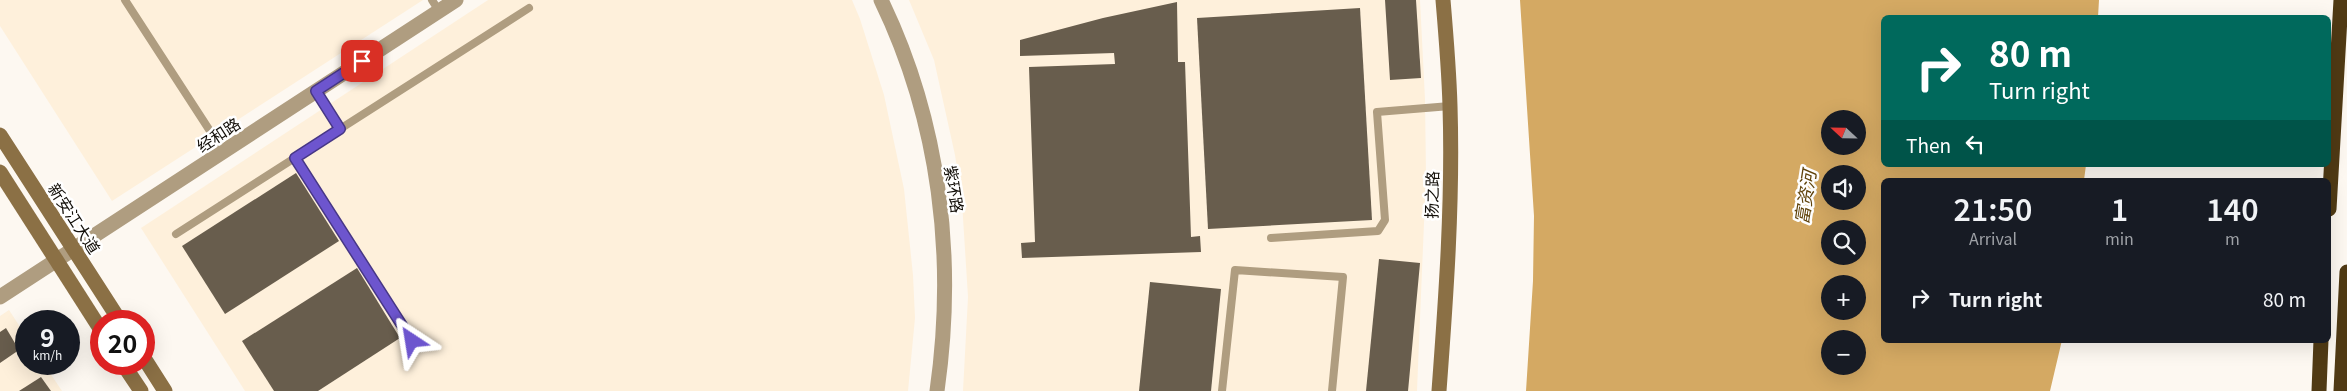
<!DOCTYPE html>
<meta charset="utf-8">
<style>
body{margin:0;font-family:Georgia,"Noto Sans SC",serif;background:#20242c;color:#f1f3f6;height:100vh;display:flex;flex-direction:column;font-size:19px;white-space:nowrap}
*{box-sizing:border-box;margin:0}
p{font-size:16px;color:#9ea1a6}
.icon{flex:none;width:28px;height:28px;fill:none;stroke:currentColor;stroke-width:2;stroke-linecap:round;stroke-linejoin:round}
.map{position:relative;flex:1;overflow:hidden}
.side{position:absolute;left:1881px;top:178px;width:450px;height:165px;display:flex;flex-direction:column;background:#171b24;border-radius:8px;box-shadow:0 5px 20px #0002}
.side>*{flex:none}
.top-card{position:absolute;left:1881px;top:15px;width:450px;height:152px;border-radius:8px;box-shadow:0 5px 20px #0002;background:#00695c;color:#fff;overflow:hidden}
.needle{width:32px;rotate:292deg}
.buttons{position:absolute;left:1821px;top:110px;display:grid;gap:10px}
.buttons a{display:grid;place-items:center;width:45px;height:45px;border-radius:50%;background:#171b24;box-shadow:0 5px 20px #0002;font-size:25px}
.speed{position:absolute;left:15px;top:310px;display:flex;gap:10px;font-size:25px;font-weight:700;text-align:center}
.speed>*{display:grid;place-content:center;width:65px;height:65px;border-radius:50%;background:#171b24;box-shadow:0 5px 20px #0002;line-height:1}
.speed small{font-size:12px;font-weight:400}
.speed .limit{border:8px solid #d22;background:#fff;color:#111}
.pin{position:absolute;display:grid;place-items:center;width:42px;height:42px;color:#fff;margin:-21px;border-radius:10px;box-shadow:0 2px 8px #0006}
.me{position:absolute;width:55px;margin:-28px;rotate:327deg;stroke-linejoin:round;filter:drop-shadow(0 0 4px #0008)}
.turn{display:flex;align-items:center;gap:18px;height:105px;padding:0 25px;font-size:22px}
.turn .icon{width:65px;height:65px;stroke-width:2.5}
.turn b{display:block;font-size:35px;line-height:42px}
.then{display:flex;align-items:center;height:48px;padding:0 25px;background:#0003;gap:10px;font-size:19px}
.eta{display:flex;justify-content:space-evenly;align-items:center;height:85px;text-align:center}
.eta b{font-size:30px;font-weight:600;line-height:35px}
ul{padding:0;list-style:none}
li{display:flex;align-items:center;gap:15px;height:70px;padding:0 25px}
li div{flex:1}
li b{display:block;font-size:19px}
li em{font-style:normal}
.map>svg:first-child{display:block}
.built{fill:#fef0db}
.water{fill:#d4a963;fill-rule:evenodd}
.building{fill:#685d4d}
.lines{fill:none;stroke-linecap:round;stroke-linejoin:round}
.lane{stroke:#af9d80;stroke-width:8}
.street{stroke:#af9d80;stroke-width:15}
.secondary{stroke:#8b7045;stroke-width:15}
.highway{stroke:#503a14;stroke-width:15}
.route-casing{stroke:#473786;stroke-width:12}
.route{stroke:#6d55ce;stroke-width:9}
.labels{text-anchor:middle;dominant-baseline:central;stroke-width:5;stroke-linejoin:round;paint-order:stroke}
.street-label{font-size:16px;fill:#120e08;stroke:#fff}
.water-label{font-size:18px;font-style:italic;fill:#61440c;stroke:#fff}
</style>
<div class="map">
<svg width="2347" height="391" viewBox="0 0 2347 391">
<rect width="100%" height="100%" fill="#fdf8f1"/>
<g class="built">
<polygon points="0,0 423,0 112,201 0,26"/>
<polygon points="488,0 852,0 860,19 884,95 904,189 913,275 915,318 908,391 245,391 141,228"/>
<polygon points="909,0 1420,0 1425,99 1426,175 1417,391 963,391 968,297 962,202 955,155 934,60"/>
<polygon points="9,310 26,336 26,364 44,364 62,391 0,391 0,316"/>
</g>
<path class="water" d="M1520 0H2099L2098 17 1884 18V165H2086L2084 180H1884V340H2062L2050 391H1526L1533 281 1534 216ZM1830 119H1858V146H1830ZM1830 174H1858V201H1830ZM1830 229H1858V256H1830ZM1830 284H1858V311H1830ZM1830 339H1858V366H1830Z"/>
<g class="building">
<polygon points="1385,0 1416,0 1421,78 1390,80"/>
<polygon points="1177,2 1178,62 1185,62 1191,237 1200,236 1201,252 1022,258 1021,243 1035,242 1029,67 1115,64 1114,53 1020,56 1020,40 1103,18"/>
<polygon points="1360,8 1372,220 1208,229 1197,18"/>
<polygon points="296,173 339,241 225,314 182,246"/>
<polygon points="1379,259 1420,263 1408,391 1366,391"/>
<polygon points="357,268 400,338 318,391 274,391 242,341"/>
<polygon points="1150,282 1221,289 1211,391 1139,391"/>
<polygon points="6,328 19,350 0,363 0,332"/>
<polygon points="41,377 51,391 19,391"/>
</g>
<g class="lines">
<g class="lane">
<polyline points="125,0 223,151"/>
<polyline points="432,0 439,11"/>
<polyline points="316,91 341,129"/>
<polyline points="295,158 412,341"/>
<polyline points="176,234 529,8"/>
<polyline points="1271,238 1378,231 1385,220 1377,112 1450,106"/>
<polyline points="1222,391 1235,270 1343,277 1332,391"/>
</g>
<g class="street">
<path d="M881 0C940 122 956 258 937 391"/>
<polyline points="0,297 456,0"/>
</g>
<g class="secondary">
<polyline points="0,135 120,321"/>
<polyline points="0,172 101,330"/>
<polyline points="144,358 165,391"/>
<polyline points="123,364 141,391"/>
<path d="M1439 391C1446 297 1453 201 1450 106 1449 71 1446 35 1443 0"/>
</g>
<g class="highway">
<polyline points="2329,209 2341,0"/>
<polyline points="2319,391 2321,340"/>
<polyline points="2341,391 2347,272"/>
</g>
</g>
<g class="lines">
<g class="route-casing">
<polyline id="route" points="362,61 316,91 340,129 295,158 412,341"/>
</g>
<use href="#route" class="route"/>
</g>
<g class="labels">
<g class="street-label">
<text transform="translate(218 134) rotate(-33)">经和路</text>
<text transform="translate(955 189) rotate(81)">紫环路</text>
<text transform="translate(1431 195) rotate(-89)">扬之路</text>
<text transform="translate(75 218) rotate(57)">新安江大道</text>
</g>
<g class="water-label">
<text transform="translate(1804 197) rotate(-81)">富资河</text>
</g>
</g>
</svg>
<div class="buttons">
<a><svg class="needle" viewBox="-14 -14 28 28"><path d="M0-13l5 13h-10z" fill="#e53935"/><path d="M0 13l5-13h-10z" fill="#9ea1a6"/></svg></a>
<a><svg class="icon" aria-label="sound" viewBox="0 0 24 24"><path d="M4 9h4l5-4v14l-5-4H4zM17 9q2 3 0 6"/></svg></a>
<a><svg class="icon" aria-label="search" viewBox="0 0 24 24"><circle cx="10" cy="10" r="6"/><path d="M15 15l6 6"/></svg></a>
<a>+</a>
<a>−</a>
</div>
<div class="speed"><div>9<small>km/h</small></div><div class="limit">20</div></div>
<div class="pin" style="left:362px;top:61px;background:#d93025"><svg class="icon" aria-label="arrive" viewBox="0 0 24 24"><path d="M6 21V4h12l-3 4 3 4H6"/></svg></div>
<svg class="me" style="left:412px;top:341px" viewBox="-20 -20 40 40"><path d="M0-17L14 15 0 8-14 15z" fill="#6d55ce" stroke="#fff" stroke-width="4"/></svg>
<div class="top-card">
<div class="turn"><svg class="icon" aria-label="right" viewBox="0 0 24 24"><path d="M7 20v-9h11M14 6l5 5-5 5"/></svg><div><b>80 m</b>Turn right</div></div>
<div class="then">Then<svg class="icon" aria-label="left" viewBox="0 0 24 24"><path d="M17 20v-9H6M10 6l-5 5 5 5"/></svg></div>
</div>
<section class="side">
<div class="eta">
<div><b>21:50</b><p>Arrival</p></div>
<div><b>1</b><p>min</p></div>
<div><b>140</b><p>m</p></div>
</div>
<ul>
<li><svg class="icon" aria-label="right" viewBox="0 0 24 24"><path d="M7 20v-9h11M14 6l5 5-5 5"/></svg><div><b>Turn right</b></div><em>80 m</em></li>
</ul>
</section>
</div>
